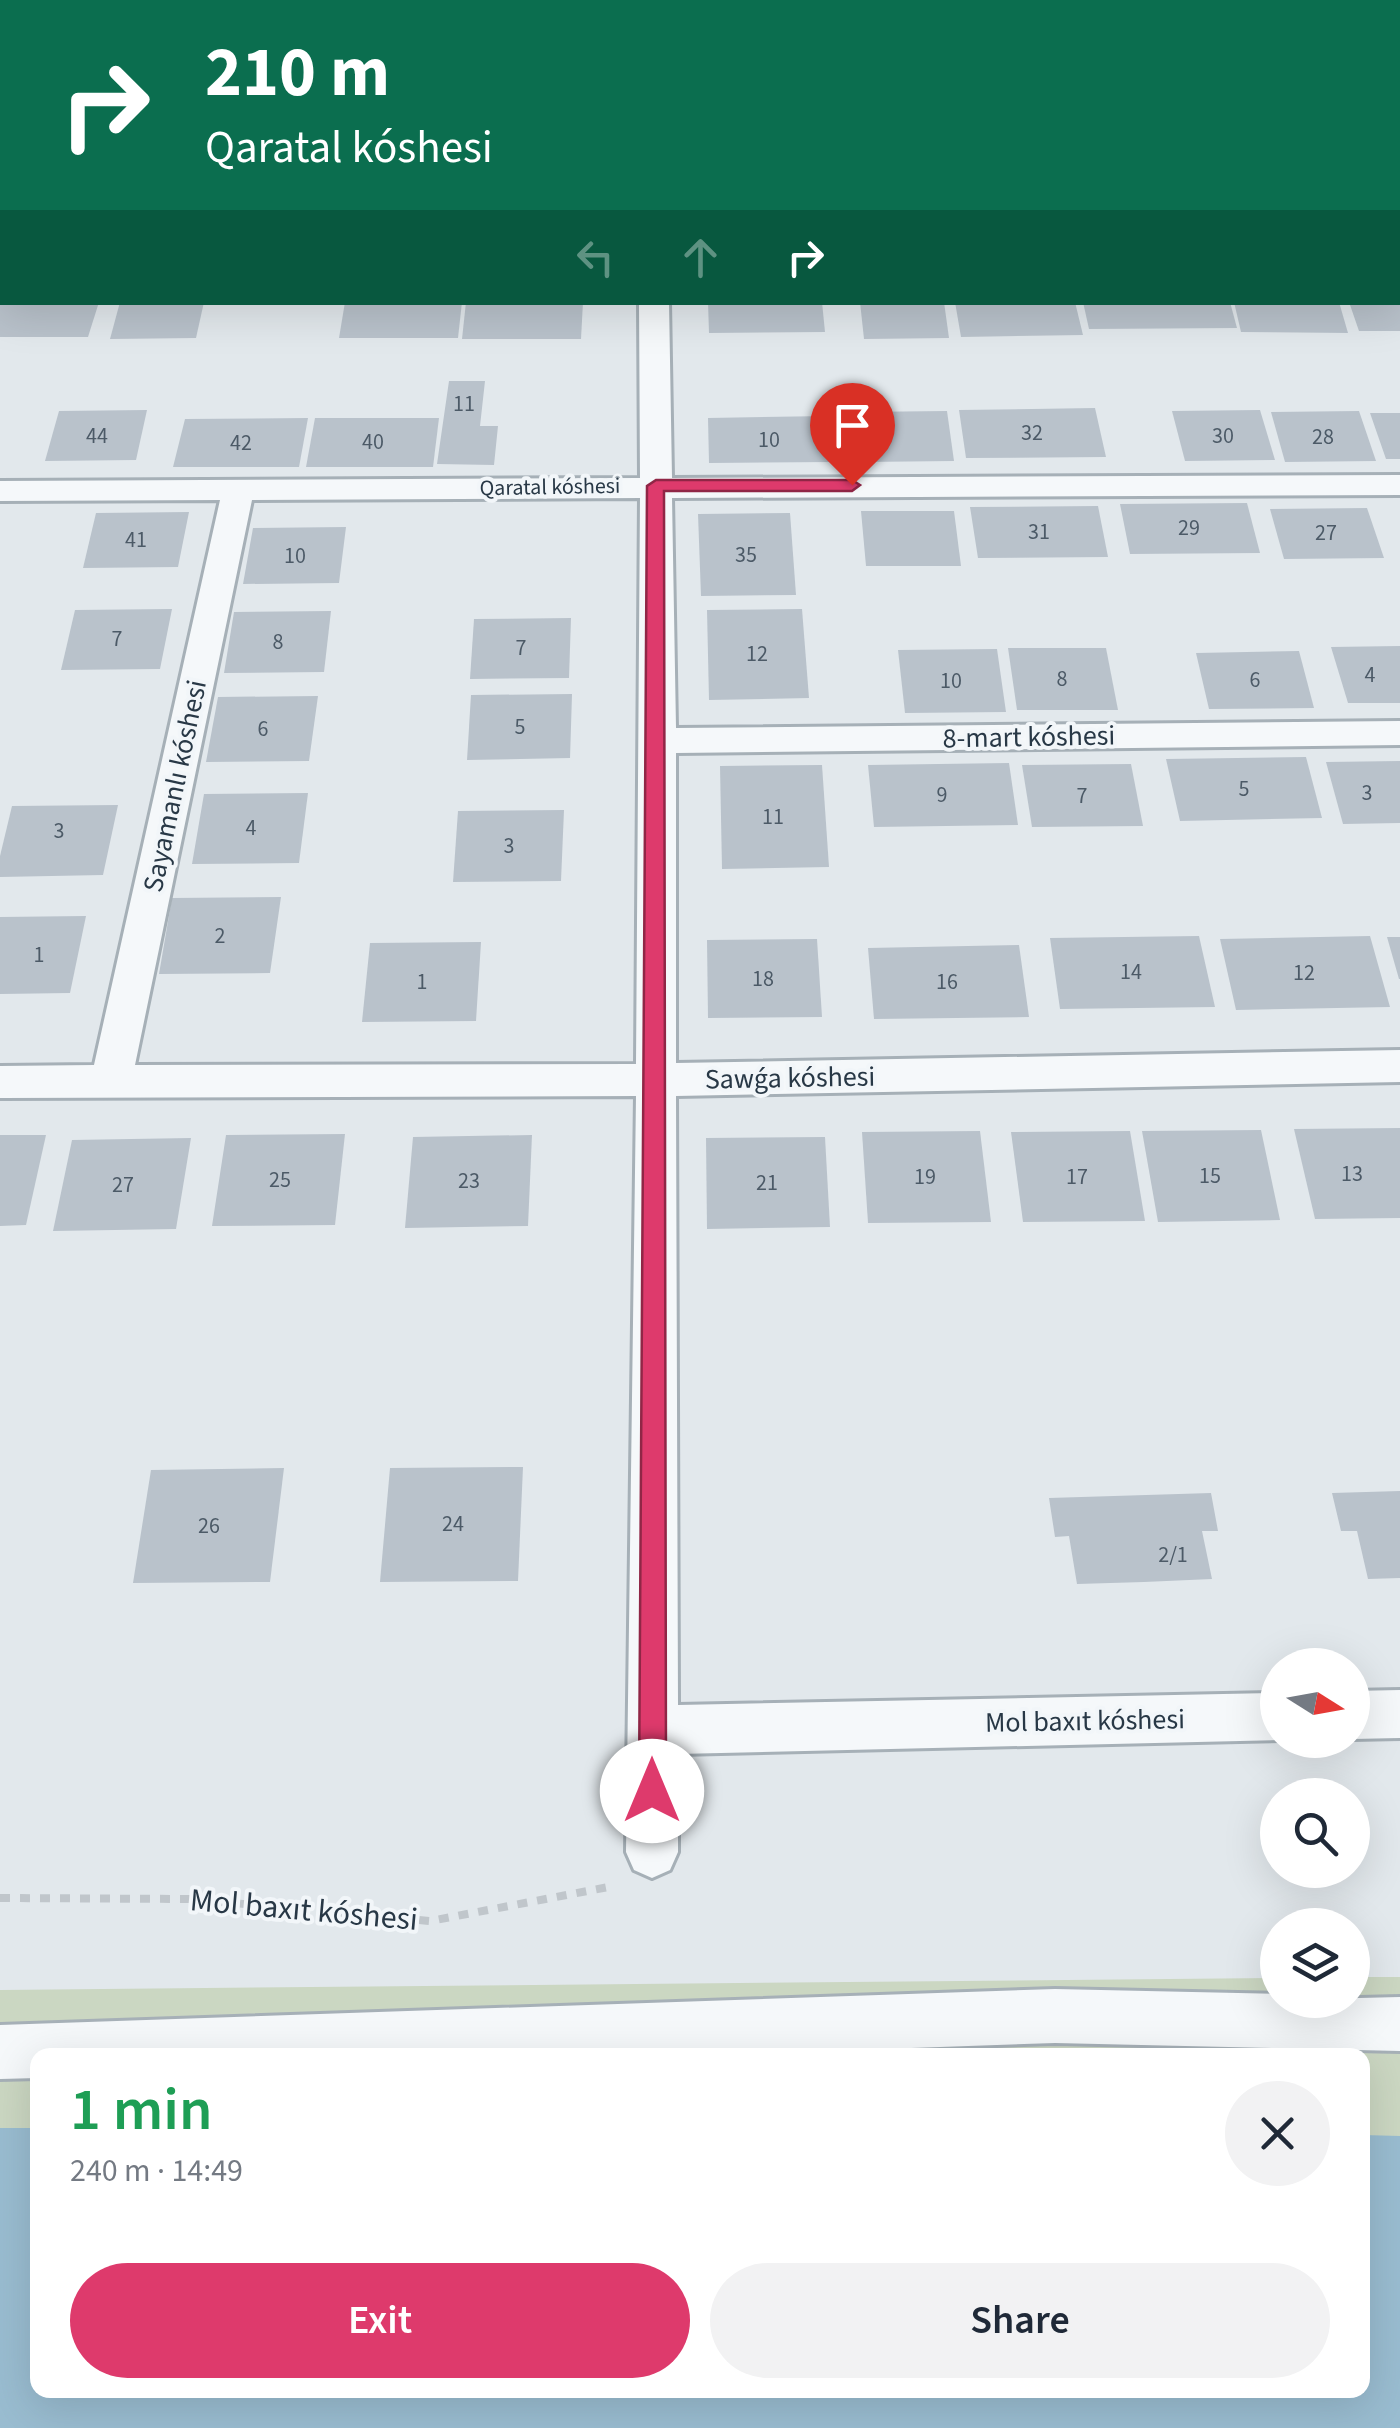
<!DOCTYPE html>
<meta charset="utf-8">
<style>
body{margin:0;font-family:"Source Sans 3",sans-serif;background:#f2f2f3;color:#1f2937;height:100vh;display:flex;flex-direction:column;font-size:38px;white-space:nowrap}
*{box-sizing:border-box;margin:0}
p{font-size:32px;color:#747a83}
.icon{flex:none;width:55px;height:55px;fill:none;stroke:currentColor;stroke-width:2;stroke-linecap:round;stroke-linejoin:round}
.map{position:relative;flex:1;overflow:hidden}
.sheet{position:absolute;left:30px;top:2048px;width:1340px;height:350px;display:flex;flex-direction:column;background:#fff;border-radius:20px;box-shadow:0 10px 40px #0002}
.sheet>*{flex:none}
.hud{position:absolute;left:0px;top:0px;width:1400px;height:305px;box-shadow:0 10px 40px #0002;background:#0b6e4f;color:#fff;overflow:hidden}
.needle{width:65px;rotate:101deg}
.fabs{position:absolute;left:1260px;top:1648px;display:grid;gap:20px}
.fabs a{display:grid;place-items:center;width:110px;height:110px;border-radius:50%;background:#fff;box-shadow:0 10px 40px #0002;font-size:50px}
.pin{position:absolute;display:grid;place-items:center;width:85px;height:85px;color:#fff;margin:-102px -42px;border-radius:50% 50% 50% 0;rotate:-45deg;box-shadow:0 0 10px #0007}
.pin .icon{rotate:45deg}
.me{position:absolute;width:110px;margin:-55px;rotate:0deg;stroke-linejoin:round;filter:drop-shadow(0 0 8px #0008)}
.turn{display:flex;align-items:center;gap:35px;height:210px;padding:0 40px;font-size:45px}
.turn .icon{width:130px;height:130px;stroke-width:2.5}
.turn b{display:block;font-size:70px;line-height:85px}
.lanes{display:flex;align-items:center;height:95px;padding:0 40px;background:#0003;justify-content:center;gap:50px;direction:ltr}
.lanes .off{opacity:.35}
.round{display:grid;place-items:center;flex:none;width:105px;height:105px;border-radius:52px;background:#f2f2f3}
.head{display:flex;align-items:center;justify-content:space-between;height:170px;padding:0 40px}
h1{font-size:60px;font-weight:600;line-height:75px;color:#1e9e55}
.cta{display:flex;gap:20px;margin-top:auto;padding:20px 40px}
.cta a{flex:1;height:115px;border-radius:60px;background:#de3a6c;color:#fff;font-size:40px;font-weight:600;line-height:115px;text-align:center}
.cta a+a{background:#f2f2f3;color:#1f2937}
.map>svg:first-child{display:block}
.green{fill:#cbd7c2;fill-rule:evenodd}
.water{fill:#99bcd0}
.building{fill:#b9c2cb}
.lines{fill:none;stroke-linecap:round;stroke-linejoin:round}
.street-casing{stroke:#a6b0b7;stroke-width:6}
.path{stroke:#c0c6cb;stroke-width:8;stroke-dasharray:10 10;stroke-linecap:butt}
.street{fill:#f5f8fa;fill-rule:evenodd}
.route{fill:#de3a6c;stroke:#902646;stroke-width:2.5}
.labels{text-anchor:middle;dominant-baseline:central;stroke-width:8;stroke-linejoin:round;paint-order:stroke}
.number-label{font-size:22px;fill:#4c5a67}
.far-street-label{font-size:22px;fill:#283846;stroke:#f2f6f9}
.street-label{font-size:28px;fill:#283846;stroke:#f2f6f9}
.near-street-label{font-size:32px;fill:#283846;stroke:#f2f6f9}
</style>
<div class="map">
<svg width="1400" height="2428" viewBox="0 0 1400 2428">
<rect width="100%" height="100%" fill="#e2e8ec"/>
<path class="green" d="M1353 1977H1400V2428H0V1990L1277 1978 1278 2000H1352ZM38 2055H1362V2390H38Z"/>
<polygon class="water" points="0,2128 37,2128 38,2390 1362,2390 1363,2135 1400,2136 1400,2428 0,2428"/>
<g class="building">
<polygon points="0,302 99,302 88,337 0,337"/>
<polygon points="120,302 204,302 196,338 110,339"/>
<polygon points="345,302 462,302 458,338 339,338"/>
<polygon points="466,302 583,302 581,339 462,339"/>
<polygon points="708,302 822,302 825,332 709,333"/>
<polygon points="860,302 944,302 949,338 864,339"/>
<polygon points="955,302 1075,302 1083,335 961,337"/>
<polygon points="1083,302 1230,302 1237,328 1089,329"/>
<polygon points="1234,302 1339,302 1348,333 1241,332"/>
<polygon points="1349,302 1400,302 1400,331 1359,331"/>
<polygon points="449,381 485,381 480,426 498,426 494,465 437,464"/>
<polygon points="1095,408 1106,457 966,458 959,410"/>
<polygon points="147,410 136,460 45,461 59,411"/>
<polygon points="1260,410 1275,460 1185,461 1172,411"/>
<polygon points="947,411 954,461 863,462 858,412"/>
<polygon points="1359,411 1376,461 1285,462 1271,412"/>
<polygon points="1370,413 1400,413 1400,459 1386,459"/>
<polygon points="828,416 833,462 709,463 708,418"/>
<polygon points="308,418 299,467 173,467 185,419"/>
<polygon points="315,418 439,418 433,467 306,467"/>
<polygon points="1247,503 1260,553 1130,554 1120,504"/>
<polygon points="1098,506 1108,557 978,558 970,507"/>
<polygon points="1367,508 1384,558 1284,559 1270,509"/>
<polygon points="861,511 954,511 961,566 866,566"/>
<polygon points="189,512 178,567 83,568 96,513"/>
<polygon points="790,513 796,595 701,596 698,514"/>
<polygon points="346,527 339,583 243,584 253,528"/>
<polygon points="172,609 160,669 61,670 75,610"/>
<polygon points="802,609 809,698 709,700 707,610"/>
<polygon points="331,611 324,672 224,673 234,612"/>
<polygon points="571,618 569,678 470,679 474,619"/>
<polygon points="1400,646 1400,703 1348,703 1331,647"/>
<polygon points="1008,648 1106,648 1118,710 1017,710"/>
<polygon points="997,649 1006,712 905,713 898,650"/>
<polygon points="1299,651 1314,708 1209,709 1196,653"/>
<polygon points="572,694 570,758 467,760 471,695"/>
<polygon points="318,696 309,761 206,762 218,697"/>
<polygon points="1306,757 1322,818 1180,821 1166,759"/>
<polygon points="1400,761 1400,823 1343,824 1326,762"/>
<polygon points="1009,763 1018,825 874,827 868,765"/>
<polygon points="1131,764 1143,826 1032,827 1022,765"/>
<polygon points="822,765 829,867 722,869 720,766"/>
<polygon points="308,793 299,863 192,864 204,794"/>
<polygon points="118,805 103,875 0,877 0,856 12,806"/>
<polygon points="564,810 561,881 453,882 458,811"/>
<polygon points="281,897 270,973 159,974 172,898"/>
<polygon points="86,916 70,993 0,994 0,917"/>
<polygon points="1199,936 1215,1007 1060,1009 1050,938"/>
<polygon points="1370,936 1390,1007 1236,1010 1220,939"/>
<polygon points="1387,937 1400,937 1400,979 1399,979"/>
<polygon points="817,939 822,1017 708,1018 707,940"/>
<polygon points="481,942 476,1021 362,1022 370,943"/>
<polygon points="1019,945 1029,1017 874,1019 868,948"/>
<polygon points="1400,1128 1400,1218 1315,1219 1294,1129"/>
<polygon points="1261,1130 1280,1220 1158,1222 1142,1131"/>
<polygon points="980,1131 991,1222 868,1223 862,1132"/>
<polygon points="1130,1131 1145,1221 1023,1222 1011,1132"/>
<polygon points="345,1134 335,1225 212,1226 226,1135"/>
<polygon points="0,1135 46,1135 26,1225 0,1226"/>
<polygon points="532,1135 528,1226 405,1228 413,1137"/>
<polygon points="825,1137 830,1227 707,1229 706,1138"/>
<polygon points="191,1138 176,1229 53,1231 72,1140"/>
<polygon points="523,1467 518,1581 380,1582 390,1468"/>
<polygon points="284,1468 270,1582 133,1583 151,1470"/>
<polygon points="1400,1491 1400,1578 1368,1579 1357,1531 1341,1531 1332,1493"/>
<polygon points="1211,1493 1218,1531 1202,1531 1212,1579 1144,1582 1077,1584 1069,1536 1055,1537 1049,1498"/>
</g>
<g class="lines">
<g class="street-casing">
<g id="street">
<rect x="178" y="0" width="24" height="2"/>
<rect x="644" y="0" width="24" height="2"/>
<polygon points="0,11 2,12 2,27 0,27"/>
<rect x="1398" y="36" width="2" height="16"/>
<polygon points="1398,245 1400,245 1400,263 1398,262"/>
<polygon points="0,253 2,254 2,271 0,271"/>
<path d="M639 302H669L672 478 1400 475V495L672 498 676 728 1400 721V745L676 753V1063L1400 1050V1082L676 1096 678 1705 1278 1693V1740H1282L678 1754V1852L670 1870 652 1878 634 1870 626 1852 636 1096 0 1098V1066L94 1065 220 500 0 501V481L640 478ZM640 498 636 1064 135 1065 252 500Z"/>
<polygon points="1400,1690 1400,1738 1352,1739 1352,1691"/>
<polygon points="1055,1989 1278,1994 1278,2000 1400,1997 1400,2051 1055,2043 708,2055 38,2055 38,2078 0,2079 0,2025"/>
</g>
</g>
<polyline class="path" points="0,1898 189,1899 430,1921 614,1886"/>
<use href="#street" class="street"/>
</g>
<polygon class="route" points="656,480 852,480 860,485 852,491 664,491 666,1791 662,1801 652,1805 643,1801 639,1791 647,486"/>
<g class="labels">
<g class="number-label">
<text x="464" y="404">11</text>
<text x="1032" y="433">32</text>
<text x="97" y="436">44</text>
<text x="1223" y="436">30</text>
<text x="1323" y="437">28</text>
<text x="769" y="440">10</text>
<text x="373" y="442">40</text>
<text x="241" y="443">42</text>
<text x="1189" y="528">29</text>
<text x="1039" y="532">31</text>
<text x="1326" y="533">27</text>
<text x="136" y="540">41</text>
<text x="746" y="555">35</text>
<text x="295" y="556">10</text>
<text x="117" y="639">7</text>
<text x="278" y="642">8</text>
<text x="521" y="648">7</text>
<text x="757" y="654">12</text>
<text x="1370" y="675">4</text>
<text x="1062" y="679">8</text>
<text x="1255" y="680">6</text>
<text x="951" y="681">10</text>
<text x="520" y="727">5</text>
<text x="263" y="729">6</text>
<text x="1244" y="789">5</text>
<text x="1367" y="793">3</text>
<text x="942" y="795">9</text>
<text x="1082" y="796">7</text>
<text x="773" y="817">11</text>
<text x="251" y="828">4</text>
<text x="59" y="831">3</text>
<text x="509" y="846">3</text>
<text x="220" y="936">2</text>
<text x="39" y="955">1</text>
<text x="1131" y="972">14</text>
<text x="1304" y="973">12</text>
<text x="763" y="979">18</text>
<text x="422" y="982">1</text>
<text x="947" y="982">16</text>
<text x="1352" y="1174">13</text>
<text x="1210" y="1176">15</text>
<text x="925" y="1177">19</text>
<text x="1077" y="1177">17</text>
<text x="280" y="1180">25</text>
<text x="469" y="1181">23</text>
<text x="767" y="1183">21</text>
<text x="123" y="1185">27</text>
<text x="453" y="1524">24</text>
<text x="209" y="1526">26</text>
<text x="1173" y="1555">2/1</text>
</g>
<g class="far-street-label">
<text transform="translate(550 487) rotate(-1)">Qaratal kóshesi</text>
</g>
<g class="street-label">
<text transform="translate(1029 737) rotate(-1)">8-mart kóshesi</text>
<text transform="translate(175 786) rotate(-78)">Sayamanlı kóshesi</text>
<text transform="translate(790 1078) rotate(-1)">Sawǵa kóshesi</text>
<text transform="translate(1085 1721) rotate(-1)">Mol baxıt kóshesi</text>
</g>
<g class="near-street-label">
<text transform="translate(304 1910) rotate(5)">Mol baxıt kóshesi</text>
</g>
</g>
</svg>
<div class="fabs">
<a><svg class="needle" viewBox="-14 -14 28 28"><path d="M0-13l5 13h-10z" fill="#e53935"/><path d="M0 13l5-13h-10z" fill="#747a83"/></svg></a>
<a><svg class="icon" aria-label="search" viewBox="0 0 24 24"><circle cx="10" cy="10" r="6"/><path d="M15 15l6 6"/></svg></a>
<a><svg class="icon" aria-label="layers" viewBox="0 0 24 24"><path d="M12 4l9 5-9 5-9-5zM3 14l9 5 9-5"/></svg></a>
</div>
<div class="pin" style="left:852px;top:485px;background:#d93025"><svg class="icon" aria-label="arrive" viewBox="0 0 24 24"><path d="M6 21V4h12l-3 4 3 4H6"/></svg></div>
<svg class="me" style="left:652px;top:1791px" viewBox="-20 -20 40 40"><circle r="19" fill="#fff"/><path d="M0-13L10 11 0 6-10 11z" fill="#de3a6c"/></svg>
<div class="hud">
<div class="turn"><svg class="icon" aria-label="right" viewBox="0 0 24 24"><path d="M7 20v-9h11M14 6l5 5-5 5"/></svg><div><b>210 m</b>Qaratal kóshesi</div></div>
<div class="lanes"><svg class="icon off" aria-label="left" viewBox="0 0 24 24"><path d="M17 20v-9H6M10 6l-5 5 5 5"/></svg><svg class="icon off" aria-label="ahead" viewBox="0 0 24 24"><path d="M12 20V5M6 11l6-6 6 6"/></svg><svg class="icon" aria-label="right" viewBox="0 0 24 24"><path d="M7 20v-9h11M14 6l5 5-5 5"/></svg></div>
</div>
<section class="sheet">
<div class="head"><div><h1>1 min</h1><p>240 m · 14:49</p></div><a class="round"><svg class="icon" aria-label="close" viewBox="0 0 24 24"><path d="M6 6l12 12M18 6L6 18"/></svg></a></div>
<div class="cta"><a>Exit</a><a>Share</a></div>
</section>
</div>
